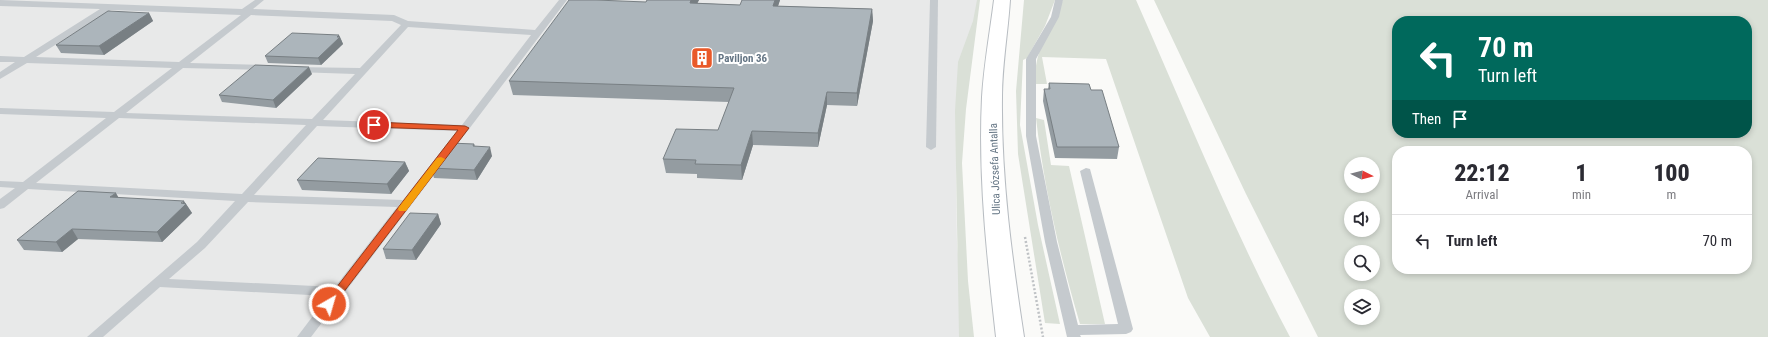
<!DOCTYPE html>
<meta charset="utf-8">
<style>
body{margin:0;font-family:"Roboto Condensed",sans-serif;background:#f7f7f7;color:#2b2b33;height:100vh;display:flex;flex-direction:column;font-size:15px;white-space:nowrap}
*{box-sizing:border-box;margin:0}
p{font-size:13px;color:#7c7c81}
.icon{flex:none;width:22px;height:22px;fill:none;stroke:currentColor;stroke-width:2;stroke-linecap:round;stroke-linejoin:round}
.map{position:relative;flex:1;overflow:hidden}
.drawer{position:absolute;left:1392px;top:146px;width:360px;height:128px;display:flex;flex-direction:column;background:#fff;border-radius:16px;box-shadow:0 2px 6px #0003}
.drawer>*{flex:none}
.guide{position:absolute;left:1392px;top:16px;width:360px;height:122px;border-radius:16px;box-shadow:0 2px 6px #0003;background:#00695c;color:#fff;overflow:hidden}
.needle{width:26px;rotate:96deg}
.buttons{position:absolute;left:1344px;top:157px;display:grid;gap:8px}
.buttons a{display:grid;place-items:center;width:36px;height:36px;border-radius:50%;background:#fff;box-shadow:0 2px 6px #0003;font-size:20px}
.pin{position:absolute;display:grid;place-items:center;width:34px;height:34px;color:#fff;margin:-17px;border:2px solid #fff;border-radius:50%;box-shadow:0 1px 4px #0007}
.me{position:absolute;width:44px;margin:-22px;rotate:38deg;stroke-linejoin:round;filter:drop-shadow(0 0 3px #0008)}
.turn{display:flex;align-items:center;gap:14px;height:84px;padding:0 20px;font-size:18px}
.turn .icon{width:52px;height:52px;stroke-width:2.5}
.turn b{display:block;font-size:28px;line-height:34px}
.then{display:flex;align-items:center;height:38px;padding:0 20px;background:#0003;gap:8px;font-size:15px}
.eta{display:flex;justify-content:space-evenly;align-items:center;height:68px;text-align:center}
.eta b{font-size:24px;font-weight:800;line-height:28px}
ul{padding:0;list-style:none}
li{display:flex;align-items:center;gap:12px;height:52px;padding:0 20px;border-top:1px solid #e1e1e2}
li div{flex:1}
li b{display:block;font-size:15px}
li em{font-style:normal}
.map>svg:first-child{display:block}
.built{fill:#e8e9e9}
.green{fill:#dae0d7;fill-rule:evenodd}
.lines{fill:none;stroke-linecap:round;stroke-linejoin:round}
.secondary-casing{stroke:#b8bdc2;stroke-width:2}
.path{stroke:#bfc2c5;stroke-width:2.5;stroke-dasharray:2 2;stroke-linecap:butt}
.lane{fill:#c5cace;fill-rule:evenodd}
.secondary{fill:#fff;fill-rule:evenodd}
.wall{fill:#949ca1}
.shaded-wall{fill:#787f83}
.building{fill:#acb5bb;stroke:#787f83}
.route{fill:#e95929;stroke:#973a1b}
.slow{fill:#f59e0b}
.labels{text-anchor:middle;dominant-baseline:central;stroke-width:4;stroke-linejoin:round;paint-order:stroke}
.poi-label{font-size:11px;font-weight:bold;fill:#647584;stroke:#fff;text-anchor:start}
.street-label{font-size:11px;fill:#647584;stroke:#fff}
</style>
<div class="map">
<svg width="1768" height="337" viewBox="0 0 1768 337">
<rect width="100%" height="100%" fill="#fafaf8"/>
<polygon class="built" points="0,0 978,0 959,119 956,173 957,244 966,337 0,337"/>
<g class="green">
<polygon points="977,0 980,0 966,109 962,163 968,281 974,337 959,337 955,111 958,62 973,21"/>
<polygon points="1024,0 1055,0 1045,26 1027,58 1023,60 1020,125 1038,225 1060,324 1045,323 1018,154 1016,91"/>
<path d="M1063 0H1136C1186 113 1232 228 1290 337H1210L1188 298 1106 59 1042 57 1047 84H1035C1034 51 1049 29 1063 0Z"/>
<path d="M1154 0H1768V337H1318L1246 194ZM1397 21H1747V133H1397ZM1397 151H1747V269H1397ZM1351 164H1373V186H1351ZM1351 208H1373V230H1351ZM1351 252H1373V274H1351ZM1351 296H1373V318H1351Z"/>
<path d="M1036 118 1044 120 1051 165 1069 166 1105 324H1080C1060 256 1044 188 1036 118Z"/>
</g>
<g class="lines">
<g class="secondary-casing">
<path id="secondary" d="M994 0H1010C1008 32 1002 65 1002 97 1001 178 1012 258 1024 337H996C987 257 978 177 982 97 984 64 990 32 994 0Z"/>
</g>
<polyline class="path" points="1025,237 1043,337"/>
<g class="lane">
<path d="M0 0 242 9 255 0H264L253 9 394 15 408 21 535 30 559 0H567L311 337H297L328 296 160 287 103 337H87L197 242 235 201 28 189 4 208 0 209V199L15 188 0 187V181L23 182 106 118 0 114V108L114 112 172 68 27 63 0 79V72L15 62H0V56L24 57 100 9 0 6ZM111 10 241 15 179 62 36 57ZM251 15 392 21 401 25 360 68 292 67 290 69 292 71 295 72 355 74 312 119 126 113 183 68 269 70 271 68 269 66 266 65 190 63ZM408 27 531 35 462 125 323 120ZM119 118 306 125 242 194 36 183ZM317 126 457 131 403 200 254 195ZM248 202 397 207 335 287 169 279 205 248Z"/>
<polygon points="930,0 938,0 936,147 931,150 926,147"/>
<polygon points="1055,0 1063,0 1059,17 1036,59 1036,136 1057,242 1078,325 1118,324 1080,171 1086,168 1090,169 1133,329 1131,332 1126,334 1080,335 1081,337 1067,337 1045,242 1026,136 1026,59 1051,17"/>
</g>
<use href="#secondary" class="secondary"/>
</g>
<g class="wall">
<polygon points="647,0 699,0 697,3 740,5 780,0 778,6 872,9 873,21 857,106 827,105 818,147 753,145 742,180 697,178 697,174 666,173 663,159 718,130 729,102 513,95 509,81 646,2"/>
<polygon points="149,13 153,21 104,55 61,53 56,45"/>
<polygon points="340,37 343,44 321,65 268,63 265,56"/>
<polygon points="312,74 276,108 222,102 219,95"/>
<polygon points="1049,83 1091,90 1119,147 1117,159 1055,158 1043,101 1044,89 1048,89"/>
<polygon points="474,144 475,146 492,156 477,180 434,178 431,168"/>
<polygon points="405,162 409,171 391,194 302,190 297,180"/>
<polygon points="118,198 186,204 192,213 162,242 78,239 62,252 24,250 17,240"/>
<polygon points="438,214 441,224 416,260 386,259 383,249"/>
</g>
<g class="shaded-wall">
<polygon points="691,0 699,0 691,16 690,3"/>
<polygon points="775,0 780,0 774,18 773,6"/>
<polygon points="872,9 873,21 857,106 857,93"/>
<polygon points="149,13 153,21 104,55 99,46"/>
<polygon points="339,35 343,44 321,65 318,58"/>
<polygon points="309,67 312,74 276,108 273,100"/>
<polygon points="827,92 827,105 818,147 818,133"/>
<polygon points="752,131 753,145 742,180 741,165"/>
<polygon points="490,147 492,156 477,180 474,170"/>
<polygon points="405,162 409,171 391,194 387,184"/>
<polygon points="116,193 121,202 110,197"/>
<polygon points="184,201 192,213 162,242 157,232"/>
<polygon points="438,214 441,224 416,260 412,250"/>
<polygon points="72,229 78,239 62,252 56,242"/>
</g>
<g class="building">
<polygon points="569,0 596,0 646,2 647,0 691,0 690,3 740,5 742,0 775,0 773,6 872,9 857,93 827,92 818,133 752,131 741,165 695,164 696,160 663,159 676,129 718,130 734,88 509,81"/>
<polygon points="108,11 149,13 99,46 56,45"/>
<polygon points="292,33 339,35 337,37 340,37 318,58 265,56"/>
<polygon points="255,65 309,67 273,100 219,95"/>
<polygon points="1049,83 1089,84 1091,90 1102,90 1119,147 1057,147 1044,89 1050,89"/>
<polygon points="450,143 474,144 473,146 490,147 474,170 431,168"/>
<polygon points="318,158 405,162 387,184 297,180"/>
<polygon points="78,191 116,193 110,197 184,201 181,203 186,204 157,232 72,229 56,242 17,240"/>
<polygon points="410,213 438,214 412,250 383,249"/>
</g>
<polygon class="route" points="374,122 465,126 469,128 333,306 326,306 324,304 326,301 458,130 371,127 370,125"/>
<polygon class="slow" points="441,157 445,159 406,211 399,211 398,209 399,207 437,158"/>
<defs>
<g id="building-square" transform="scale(1.15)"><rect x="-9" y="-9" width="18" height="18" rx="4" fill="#e95929" stroke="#fff"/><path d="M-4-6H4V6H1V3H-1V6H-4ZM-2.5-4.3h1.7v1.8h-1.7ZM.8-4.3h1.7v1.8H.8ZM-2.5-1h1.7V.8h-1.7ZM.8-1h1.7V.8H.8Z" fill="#fff"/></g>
</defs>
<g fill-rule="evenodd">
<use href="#building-square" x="702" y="58"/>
</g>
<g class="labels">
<g class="poi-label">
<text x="718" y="58">Paviljon 36</text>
</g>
<g class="street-label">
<text transform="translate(995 169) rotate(-92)">Ulica Józsefa Antalla</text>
</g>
</g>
</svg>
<div class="buttons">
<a><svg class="needle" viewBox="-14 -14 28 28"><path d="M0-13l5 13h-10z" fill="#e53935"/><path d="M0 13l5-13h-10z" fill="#7c7c81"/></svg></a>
<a><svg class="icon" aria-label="sound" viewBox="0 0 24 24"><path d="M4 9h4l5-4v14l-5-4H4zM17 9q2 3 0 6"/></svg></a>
<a><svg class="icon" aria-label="search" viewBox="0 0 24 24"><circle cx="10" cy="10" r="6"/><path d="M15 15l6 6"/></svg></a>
<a><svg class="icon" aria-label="layers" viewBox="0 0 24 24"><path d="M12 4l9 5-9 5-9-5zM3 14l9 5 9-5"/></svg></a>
</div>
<div class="pin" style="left:374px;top:125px;background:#d93025"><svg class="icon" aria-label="arrive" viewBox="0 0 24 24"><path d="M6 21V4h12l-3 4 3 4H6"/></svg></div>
<svg class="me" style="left:329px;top:304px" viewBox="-20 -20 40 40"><circle r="17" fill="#e95929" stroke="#fff" stroke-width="3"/><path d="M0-11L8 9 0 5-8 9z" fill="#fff"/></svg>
<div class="guide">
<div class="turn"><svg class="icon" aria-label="left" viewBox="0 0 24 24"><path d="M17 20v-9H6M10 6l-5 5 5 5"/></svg><div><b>70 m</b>Turn left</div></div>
<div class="then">Then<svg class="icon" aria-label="arrive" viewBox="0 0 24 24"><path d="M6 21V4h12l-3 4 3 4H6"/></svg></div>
</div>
<section class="drawer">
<div class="eta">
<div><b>22:12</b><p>Arrival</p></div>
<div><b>1</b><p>min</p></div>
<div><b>100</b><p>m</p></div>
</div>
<ul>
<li><svg class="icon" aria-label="left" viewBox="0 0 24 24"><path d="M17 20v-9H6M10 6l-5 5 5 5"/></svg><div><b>Turn left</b></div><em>70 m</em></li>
</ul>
</section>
</div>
